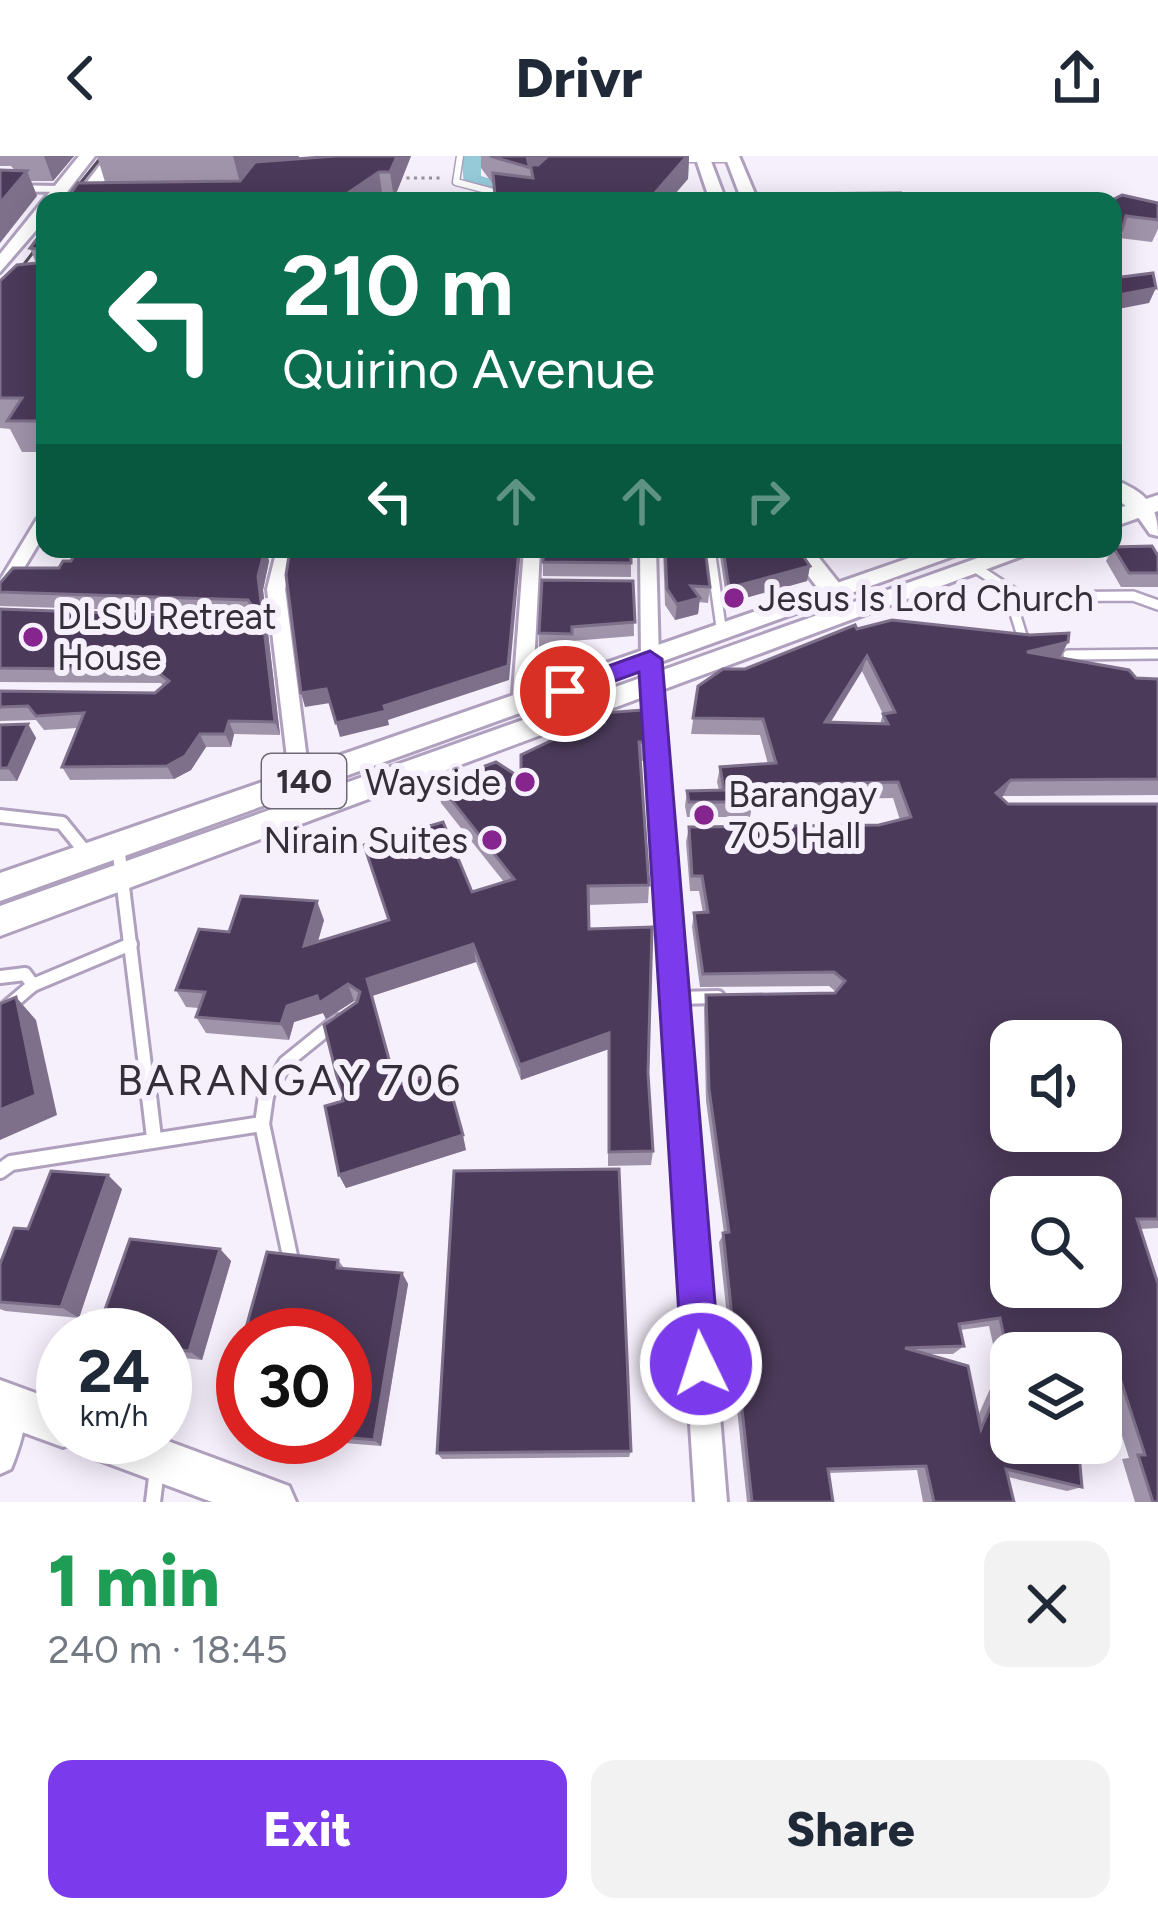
<!DOCTYPE html>
<meta charset="utf-8">
<style>
body{margin:0;font-family:Figtree,sans-serif;background:#f2f2f3;color:#1f2937;height:100vh;display:flex;flex-direction:column;font-size:45px;white-space:nowrap}
*{box-sizing:border-box;margin:0}
p{font-size:39px;color:#747a83}
.icon{flex:none;width:66px;height:66px;fill:none;stroke:currentColor;stroke-width:2;stroke-linecap:round;stroke-linejoin:round}
.map{position:relative;height:1346px;overflow:hidden}
.sheet{display:flex;flex-direction:column;background:#fff;flex:1}
.sheet>*{flex:none}
.top-card{position:absolute;left:36px;top:36px;width:1086px;height:366px;border-radius:24px;box-shadow:0 6px 30px #0003;background:#0b6e4f;color:#fff;overflow:hidden}
.fabs{position:absolute;left:990px;top:864px;display:grid;gap:24px}
.fabs a{display:grid;place-items:center;width:132px;height:132px;border-radius:24px;background:#fff;box-shadow:0 6px 30px #0003;font-size:60px}
.speed{position:absolute;left:36px;top:1152px;display:flex;gap:24px;font-size:60px;font-weight:700;text-align:center}
.speed>*{display:grid;place-content:center;width:156px;height:156px;border-radius:50%;background:#fff;box-shadow:0 6px 30px #0003;line-height:1}
.speed small{font-size:30px;font-weight:400}
.speed .limit{border:18px solid #d22;background:#fff;color:#111}
.pin{position:absolute;display:grid;place-items:center;width:102px;height:102px;color:#fff;margin:-51px;border:6px solid #fff;border-radius:50%;box-shadow:0 3px 12px #0007}
.me{position:absolute;width:132px;margin:-66px;rotate:356deg;stroke-linejoin:round;filter:drop-shadow(0 0 9px #0008)}
.turn{display:flex;align-items:center;gap:42px;height:252px;padding:0 48px;font-size:54px}
.turn .icon{width:156px;height:156px;stroke-width:2.5}
.turn b{display:block;font-size:84px;line-height:102px}
.lanes{display:flex;align-items:center;height:114px;padding:0 48px;background:#0003;justify-content:center;gap:60px;direction:ltr}
.lanes .off{opacity:.35}
.round{display:grid;place-items:center;flex:none;width:126px;height:126px;border-radius:24px;background:#f2f2f3}
.head{display:flex;align-items:center;justify-content:space-between;height:204px;padding:0 48px}
h1{font-size:72px;font-weight:800;line-height:90px;color:#1e9e55}
.primary-button{display:flex;gap:24px;margin-top:auto;padding:24px 48px}
.primary-button a{flex:1;height:138px;border-radius:24px;background:#7c3aed;color:#fff;font-size:48px;font-weight:800;line-height:138px;text-align:center}
.primary-button a+a{background:#f2f2f3;color:#1f2937}
header{display:flex;justify-content:space-between;align-items:center;height:156px;padding:0 48px;background:#fff;font-size:54px;font-weight:800}
.map>svg:first-child{display:block}
.lines{fill:none;stroke-linecap:round;stroke-linejoin:round}
.river{fill:#96cad9;fill-rule:evenodd}
.lane-far3-casing{stroke:#afa0be;stroke-width:9}
.lane-far2-casing{stroke:#afa0be;stroke-width:14}
.lane-far1-casing{stroke:#afa0be;stroke-width:18}
.lane-casing{stroke:#afa0be;stroke-width:20}
.street-casing{stroke:#afa0be;stroke-width:6}
.secondary-casing{stroke:#afa0be;stroke-width:6}
.primary-casing{stroke:#afa0be;stroke-width:6}
.path{stroke:#97909d;stroke-width:3;stroke-dasharray:3 4.5;stroke-linecap:butt}
.lane-far3{stroke:#fff;stroke-width:6}
.lane-far2{stroke:#fff;stroke-width:9}
.lane-far1{stroke:#fff;stroke-width:12}
.lane{stroke:#fff;stroke-width:14}
.street{fill:#fff;fill-rule:evenodd}
.secondary{fill:#fff;fill-rule:evenodd}
.primary{fill:#fff;fill-rule:evenodd}
.tram{stroke:#544e5a;stroke-width:3}
.wall{fill:#a094ab;fill-rule:evenodd}
.shaded-wall{fill:#7e708b}
.building{fill:#4b3a5a;stroke:#7e708b;stroke-width:3;fill-rule:evenodd}
.route{fill:#7c3aed;stroke:#51269a;stroke-width:3}
.poi-dot{fill:#86258e;stroke:#f6effc;stroke-width:4.5}
.labels{text-anchor:middle;dominant-baseline:central;stroke-width:12;stroke-linejoin:round;paint-order:stroke}
.shield{fill:#f6effc;stroke:#6f6975;stroke-width:3}
.shield-label{font-size:33px;font-weight:bold;fill:#352f3b}
.poi-label{font-size:36px;fill:#352f3b;stroke:#f6effc;text-anchor:start}
.quarter-label{font-size:42px;letter-spacing:3px;fill:#352f3b;stroke:#f6effc}
</style>
<header><svg class="icon" aria-label="back" viewBox="0 0 24 24"><path d="M15 5l-7 7 7 7"/></svg>Drivr<svg class="icon" aria-label="share" viewBox="0 0 24 24"><path d="M12 15V3M7 8l5-5 5 5M5 13v7h14v-7"/></svg></header>
<div class="map">
<svg width="1158" height="1346" viewBox="0 0 1158 1346">
<rect width="100%" height="100%" fill="#f6effc"/>
<g class="lines">
<polygon class="river" points="461,0 481,0 481,20 560,45 500,43 464,27"/>
<g class="lane-far3-casing">
<g id="lane-far3">
<polyline points="460,0 456,26 528,45"/>
<polyline points="677,3 734,3"/>
</g>
</g>
<g class="lane-far2-casing">
<g id="lane-far2">
<polyline points="710,393 722,478"/>
<polyline points="976,412 1020,441 1133,440 1158,449"/>
<polyline points="1009,438 1024,486"/>
<polyline points="1068,499 1158,498"/>
</g>
</g>
<g class="lane-far1-casing">
<g id="lane-far1">
<polyline points="0,660 62,667 87,698"/>
<polyline points="118,690 149,943"/>
<polyline points="0,821 25,818 33,829 0,857"/>
<polyline points="33,829 131,788"/>
<polyline points="677,842 718,841"/>
<polyline points="265,943 285,907 337,865"/>
</g>
</g>
<g class="lane-casing">
<g id="lane">
<polyline points="149,940 154,982"/>
<polyline points="262,968 266,940"/>
<polyline points="0,1015 11,1007 262,968 290,1100"/>
<polyline points="153,1346 157,1313"/>
</g>
</g>
<g class="street-casing">
<g id="street">
<polygon points="0,29 60,30 65,33 60,36 0,35"/>
<polygon points="45,358 45,377 6,442 0,444 0,424 37,363"/>
<polygon points="277,393 293,393 285,433 310,627 300,635 290,627 267,433"/>
<polygon points="524,393 540,393 532,550 522,557 512,550"/>
<polygon points="640,393 656,393 659,503 727,1346 695,1346 641,503"/>
<path d="M12 1235 23 1239C31 1259 19 1293 11 1313L0 1318V1242Z"/>
</g>
</g>
<g class="secondary-casing">
<g id="secondary">
<polygon points="695,0 709,0 726,45 710,45"/>
<polygon points="725,0 739,0 758,45 742,45"/>
<path d="M1113 323C1143 335 1158 347 1158 380L1150 378 1135 357 1113 340Z"/>
<polygon points="788,393 812,393 847,437 844,443 826,443"/>
<polygon points="0,1224 63,1247 63,1281 157,1281 289,1330 296,1346 212,1346 80,1297 76,1286 63,1291 0,1268"/>
</g>
</g>
<g class="primary-casing">
<g id="primary">
<polygon points="79,0 95,0 60,45 45,45 45,64 0,116 0,98"/>
<polygon points="107,0 123,0 90,45 72,45"/>
<polygon points="1158,339 1158,355 1113,371 1113,354"/>
<polygon points="935,393 973,393 0,745 0,717"/>
<polygon points="1003,393 1041,393 0,780 0,750"/>
</g>
</g>
<g class="path">
<polyline points="399,22 442,22"/>
<polyline points="379,45 409,45"/>
</g>
<use href="#lane-far3" class="lane-far3"/>
<use href="#lane-far2" class="lane-far2"/>
<use href="#lane-far1" class="lane-far1"/>
<use href="#lane" class="lane"/>
<use href="#street" class="street"/>
<use href="#secondary" class="secondary"/>
<use href="#primary" class="primary"/>
<g class="tram">
<polyline points="66,45 102,0"/>
<polyline points="0,139 45,81"/>
</g>
</g>
<g class="wall">
<polygon points="0,0 74,0 53,25 31,25 37,40 11,10 0,10"/>
<polygon points="97,0 299,0 298,3 411,0 394,43 383,43 380,45 65,45 105,26"/>
<polygon points="481,0 689,0 688,23 494,42 493,28 481,12"/>
<polygon points="1113,45 1158,47 1158,73 1152,86 1119,82 1113,97"/>
<polygon points="45,72 45,296 22,296 10,273 0,272 0,125 36,107 30,92"/>
<polygon points="1113,391 1158,400 1158,431 1121,431 1106,405"/>
<polygon points="266,393 269,405 263,434 280,579 234,578 231,591 206,591 191,614 174,623 70,624 62,611 78,572 44,574 36,564 0,565 0,535 155,537 163,530 161,527 0,526 0,453 247,462 252,458 0,450 0,427 59,412"/>
<polygon points="543,393 631,393 631,421 543,420"/>
<polygon points="663,393 705,393 710,431 708,447 699,446 698,458 675,464 665,449"/>
<polygon points="719,393 798,393 810,410 807,425 727,447"/>
<polygon points="633,425 634,480 572,485 572,492 539,491 539,477"/>
<path d="M857 473 1059 502 1136 522 1158 523V639L1003 640 1001 641 1008 648H1158V1072L1140 1073 1158 1346H1135L1122 1303 1129 1302 1104 1223H1101V1197H995L989 1170 960 1174 964 1190 953 1198H927L978 1260 993 1226 1004 1219 1082 1331 1067 1335 1008 1321 1014 1346H923L917 1314 829 1317 833 1346H747L719 1086 724 1077 706 945 704 852 706 839 836 836 829 830 700 831 692 771 694 757H703L699 735H690L686 686 689 671 879 669 900 664 893 642 753 645 750 661H687L685 650 687 635 719 634 717 626 720 611 768 608 760 579 691 578 698 530ZM862 515 883 558 880 568 831 566Z"/>
<polygon points="602,557 644,586 643,605 640,605 649,729 648,747 588,749 589,773 648,917 653,995 651,1009 608,1010 609,893 521,924 476,806 372,840 397,929 466,994 346,1032 339,1019 343,945 356,846 354,845 326,863 323,857 294,866 289,884 206,877 196,861 199,852 186,851 176,834 229,776 324,764 318,786 388,764 364,689 472,736 504,726 441,647 438,627 521,622 580,580 602,567"/>
<polygon points="28,568 36,582 17,625 0,625 0,569"/>
<polygon points="122,1033 79,1162 5,1155 0,1153 0,1108 28,1073"/>
<polygon points="220,1093 231,1105 202,1204 165,1200 165,1179"/>
<polygon points="338,1104 344,1112 402,1117 408,1128 381,1290 320,1285 315,1281 345,1281"/>
<polygon points="631,1295 629,1301 442,1303 437,1297"/>
</g>
<g class="shaded-wall">
<polygon points="44,0 74,0 53,25"/>
<polygon points="233,0 299,0 293,15 242,35"/>
<polygon points="397,0 411,0 394,43 390,16"/>
<polygon points="526,0 555,0 531,12 527,11"/>
<polygon points="687,0 689,0 688,23 669,45 648,45"/>
<polygon points="27,15 37,40 0,87 0,47"/>
<polygon points="379,16 383,43 380,45 336,45"/>
<polygon points="1122,74 1113,96 1113,97 1113,80"/>
<polygon points="1156,132 1149,147 1113,154 1113,140"/>
<polygon points="266,393 269,405 263,434 280,579 275,566 258,420"/>
<polygon points="519,393 521,393 509,524 388,564 389,569 340,581 336,567 384,550"/>
<polygon points="810,410 807,425 727,447 729,432"/>
<polygon points="700,442 698,458 675,464 677,448"/>
<polygon points="1068,486 1060,502 1027,496"/>
<polygon points="867,500 862,515 821,581 825,566"/>
<polygon points="326,533 330,547 305,551 301,537"/>
<polygon points="229,565 234,578 231,591 225,578"/>
<polygon points="28,568 36,582 17,625 8,612"/>
<polygon points="200,578 206,591 191,614 174,623 167,610"/>
<polygon points="1011,624 1003,640 988,652 996,637"/>
<polygon points="317,745 324,764 311,808 304,790"/>
<polygon points="473,788 476,806 372,840 401,944 367,823"/>
<polygon points="348,828 354,845 326,863 323,857 294,866 289,884 281,868 287,850"/>
<polygon points="16,841 36,864 57,959 0,984 0,954"/>
<polygon points="609,877 609,893 521,924 520,909"/>
<polygon points="463,979 466,994 346,1032 339,1019"/>
<polygon points="108,1019 122,1033 79,1162 61,1151"/>
<polygon points="220,1093 231,1105 202,1204 189,1195"/>
<polygon points="402,1117 408,1128 381,1290 374,1284"/>
</g>
<g class="building">
<polygon points="336,0 397,0 390,16 379,16 336,45 65,45 78,27 240,25 255,6"/>
<polygon points="490,0 527,0 529,9 538,9 548,0 687,0 648,45 491,45 495,40 493,17 533,22 531,12"/>
<polygon points="0,14 27,15 0,47"/>
<polygon points="901,37 907,45 770,45 767,38"/>
<polygon points="1122,39 1158,47 1158,64 1126,60 1122,74 1113,80 1113,45 1110,45"/>
<polygon points="45,72 45,265 7,265 22,242 0,242 0,125 17,109 37,107 37,93 30,92"/>
<polygon points="1113,116 1115,116 1114,122 1153,117 1156,132 1113,140"/>
<polygon points="1152,390 1158,400 1158,417 1129,417 1113,391"/>
<polygon points="77,393 265,393 258,420 275,566 229,565 225,578 200,578 185,600 167,610 62,611 84,557 36,560 28,550 0,551 0,535 155,537 169,525 155,514 0,512 0,453 247,462 256,455 248,444 0,436 0,427 13,412 59,412 63,405 71,405"/>
<polygon points="290,393 519,393 508,510 384,550 386,555 336,567 326,533 301,537 286,419"/>
<polygon points="543,393 631,393 631,407 543,406"/>
<polygon points="665,393 705,393 710,431 691,430 700,442 677,448 667,433"/>
<polygon points="723,393 798,393 810,410 729,432"/>
<polygon points="542,424 633,425 635,466 572,471 572,478 539,477"/>
<path d="M892 464 1030 479 1069 477 1068 486 1027 496 1129 514 1136 522 1158 523V623L1011 624 996 637 1008 648H1158V1063H1137L1158 1128V1346H1153L1138 1299H1145L1118 1216H1108L1105 1206H1101V1197H1053L1050 1189 1006 1190 1000 1162 959 1168 964 1190 905 1192 968 1210 981 1273 1004 1219 1011 1221V1287H1078L1082 1331 1006 1313 1014 1346H934L926 1310 828 1313 833 1346H752L723 1077 729 1076 709 933 706 839 835 837 845 825 834 816 703 818 694 757 708 756 702 720H692L689 671 879 669 911 661 898 626 750 629 753 646H689L687 635 724 634 720 611 776 607 763 563 693 562 698 530 723 513H745L855 469 857 473ZM867 500 895 556 883 558 888 568 825 566ZM1011 885H1101V975H1011ZM1011 1041H1101V1131H1011Z"/>
<polygon points="642,554 644,586 639,586 649,729 588,730 589,773 652,771 648,917 653,995 609,996 609,877 520,909 473,788 367,823 396,929 445,914 463,979 339,1019 325,950 343,945 324,869 357,846 360,836 348,828 319,847 317,840 287,850 281,868 196,861 205,836 176,834 199,773 229,776 241,740 317,745 304,790 389,764 364,689 443,666 472,736 514,723 438,627 496,606 521,622 521,599 561,580 580,580 580,574 604,567 602,557"/>
<polygon points="28,568 8,612 0,612 0,569"/>
<polygon points="16,841 36,939 0,954 0,848"/>
<polygon points="619,1013 631,1295 437,1297 454,1015"/>
<polygon points="51,1015 108,1019 61,1151 0,1146 0,1108 14,1072 28,1073"/>
<polygon points="130,1083 220,1093 189,1195 165,1192 165,1179 96,1179"/>
<polygon points="267,1096 338,1104 337,1112 402,1117 374,1284 342,1281 345,1281 345,1179 244,1179"/>
</g>
<polygon class="route" points="650,495 662,503 720,1208 714,1222 701,1228 687,1222 682,1208 639,516 565,543 553,535 556,529"/>
<g class="poi-dot">
<circle cx="734" cy="442" r="12"/>
<circle cx="33" cy="481" r="12"/>
<circle cx="525" cy="626" r="12"/>
<circle cx="704" cy="659" r="12"/>
<circle cx="492" cy="684" r="12"/>
</g>
<g class="labels">
<rect class="shield" x="262" y="598" width="84" height="54" rx="9"/>
<g class="shield-label">
<text x="304" y="625">140</text>
</g>
<g class="poi-label">
<text x="758" y="442">Jesus Is Lord Church</text>
<text x="57" y="460">DLSU Retreat<tspan x="57" dy="41">House</tspan></text>
<text x="501" y="626" text-anchor="end">Wayside</text>
<text x="728" y="638">Barangay<tspan x="728" dy="41">705 Hall</tspan></text>
<text x="468" y="684" text-anchor="end">Nirain Suites</text>
</g>
<g class="quarter-label">
<text x="290" y="924">BARANGAY 706</text>
</g>
</g>
</svg>
<div class="fabs">
<a><svg class="icon" aria-label="sound" viewBox="0 0 24 24"><path d="M4 9h4l5-4v14l-5-4H4zM17 9q2 3 0 6"/></svg></a>
<a><svg class="icon" aria-label="search" viewBox="0 0 24 24"><circle cx="10" cy="10" r="6"/><path d="M15 15l6 6"/></svg></a>
<a><svg class="icon" aria-label="layers" viewBox="0 0 24 24"><path d="M12 4l9 5-9 5-9-5zM3 14l9 5 9-5"/></svg></a>
</div>
<div class="speed"><div>24<small>km/h</small></div><div class="limit">30</div></div>
<div class="pin" style="left:565px;top:535px;background:#d93025"><svg class="icon" aria-label="arrive" viewBox="0 0 24 24"><path d="M6 21V4h12l-3 4 3 4H6"/></svg></div>
<svg class="me" style="left:701px;top:1208px" viewBox="-20 -20 40 40"><circle r="17" fill="#7c3aed" stroke="#fff" stroke-width="3"/><path d="M0-11L8 9 0 5-8 9z" fill="#fff"/></svg>
<div class="top-card">
<div class="turn"><svg class="icon" aria-label="left" viewBox="0 0 24 24"><path d="M17 20v-9H6M10 6l-5 5 5 5"/></svg><div><b>210 m</b>Quirino Avenue</div></div>
<div class="lanes"><svg class="icon" aria-label="left" viewBox="0 0 24 24"><path d="M17 20v-9H6M10 6l-5 5 5 5"/></svg><svg class="icon off" aria-label="ahead" viewBox="0 0 24 24"><path d="M12 20V5M6 11l6-6 6 6"/></svg><svg class="icon off" aria-label="ahead" viewBox="0 0 24 24"><path d="M12 20V5M6 11l6-6 6 6"/></svg><svg class="icon off" aria-label="right" viewBox="0 0 24 24"><path d="M7 20v-9h11M14 6l5 5-5 5"/></svg></div>
</div>
</div>
<section class="sheet">
<div class="head"><div><h1>1 min</h1><p>240 m · 18:45</p></div><a class="round"><svg class="icon" aria-label="close" viewBox="0 0 24 24"><path d="M6 6l12 12M18 6L6 18"/></svg></a></div>
<div class="primary-button"><a>Exit</a><a>Share</a></div>
</section>
